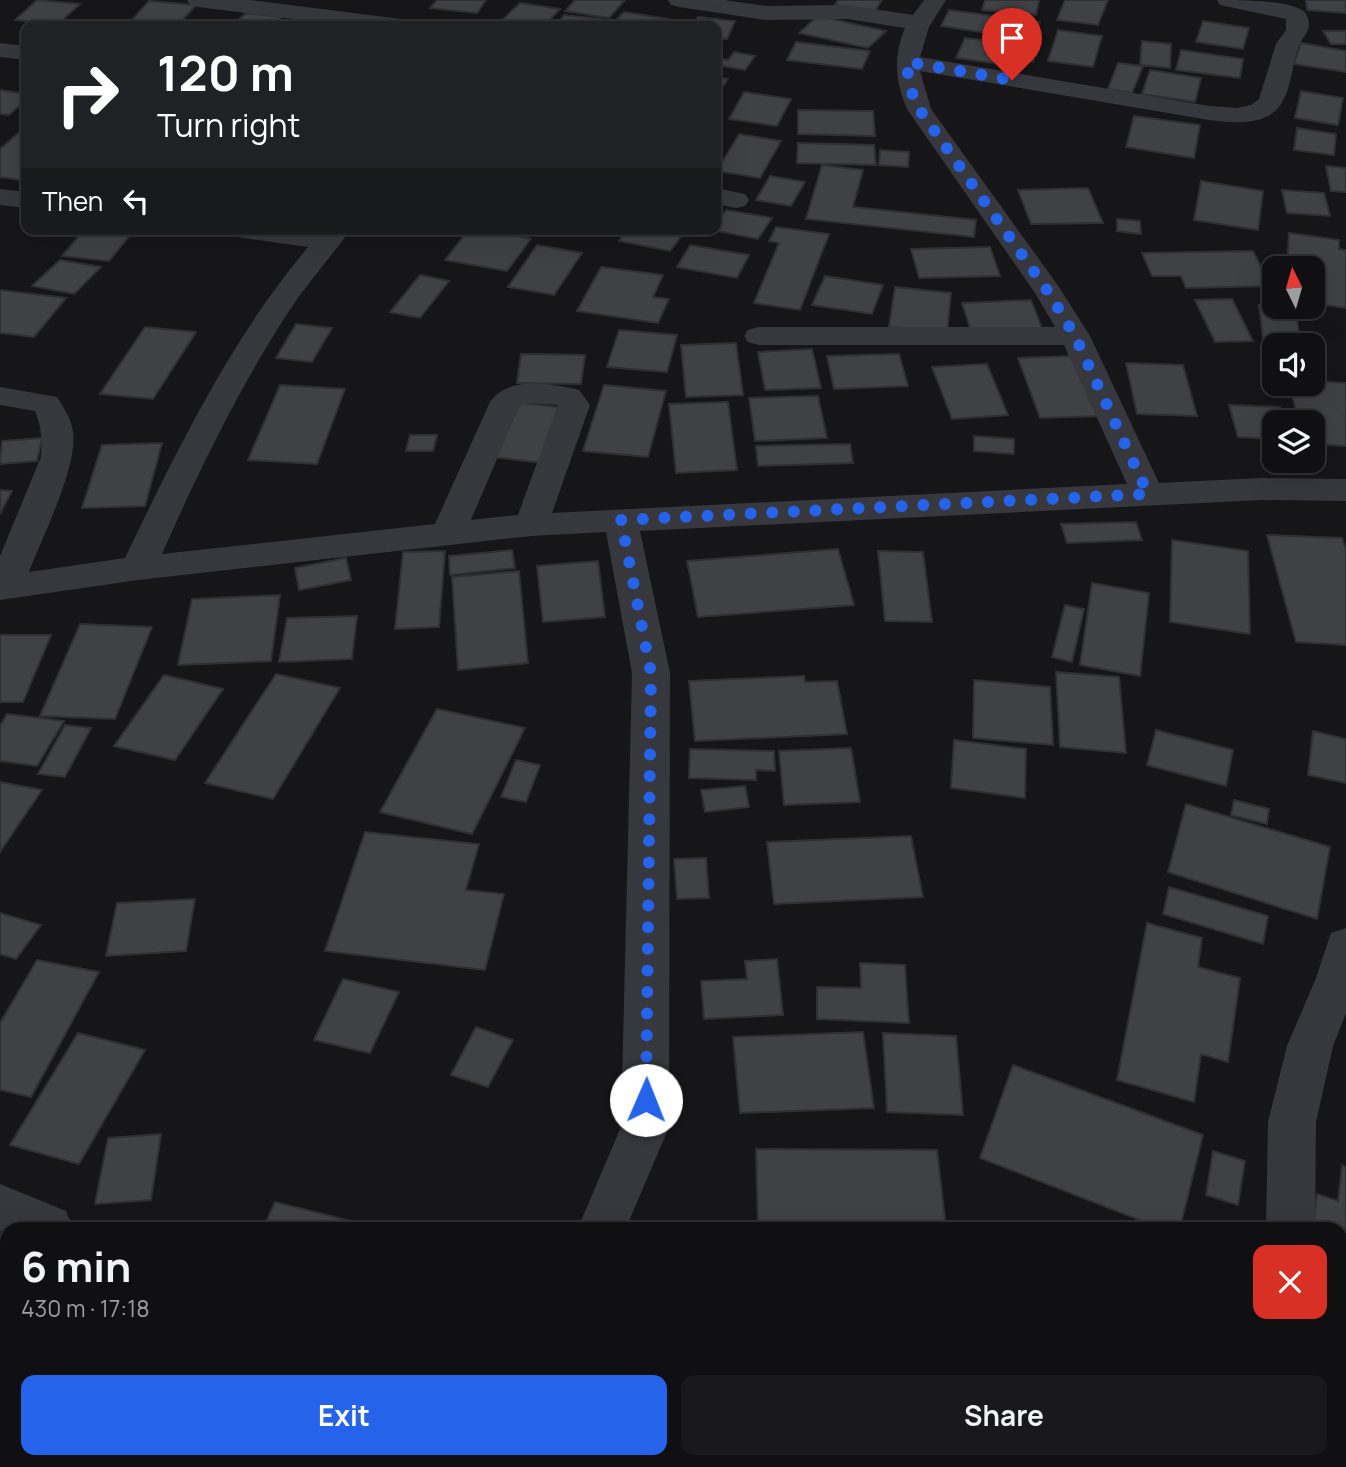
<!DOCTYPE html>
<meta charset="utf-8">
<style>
body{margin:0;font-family:Manrope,sans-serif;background:#19191b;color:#f1f3f6;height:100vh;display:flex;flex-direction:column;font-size:26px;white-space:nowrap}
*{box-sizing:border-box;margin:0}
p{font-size:23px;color:#9c9d9f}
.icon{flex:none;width:38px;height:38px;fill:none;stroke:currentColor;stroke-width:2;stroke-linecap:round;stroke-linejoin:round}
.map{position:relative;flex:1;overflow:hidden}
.side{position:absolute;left:0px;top:1222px;width:1348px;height:247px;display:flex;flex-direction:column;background:#101012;border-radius:21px 21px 0 0;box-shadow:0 7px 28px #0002,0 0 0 2px #303032}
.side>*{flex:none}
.hud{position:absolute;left:21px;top:21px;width:700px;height:214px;border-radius:14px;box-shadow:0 7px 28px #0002,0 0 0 2px #303032;background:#202124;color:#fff;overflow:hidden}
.needle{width:46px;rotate:355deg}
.buttons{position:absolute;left:1262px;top:256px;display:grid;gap:14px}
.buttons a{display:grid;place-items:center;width:63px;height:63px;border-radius:14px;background:#101012;box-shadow:0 7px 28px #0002,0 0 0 2px #303032;font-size:35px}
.pin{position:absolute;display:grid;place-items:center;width:60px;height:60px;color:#fff;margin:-72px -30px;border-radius:50% 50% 50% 0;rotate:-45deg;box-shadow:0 0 7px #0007}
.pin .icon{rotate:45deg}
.me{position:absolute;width:77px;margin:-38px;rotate:1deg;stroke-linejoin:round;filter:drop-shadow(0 0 5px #0008)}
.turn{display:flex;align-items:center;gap:24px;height:147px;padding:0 21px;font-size:32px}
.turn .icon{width:91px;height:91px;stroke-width:2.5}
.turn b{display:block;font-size:49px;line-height:60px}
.then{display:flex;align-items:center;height:66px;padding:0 21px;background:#0003;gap:14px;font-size:26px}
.round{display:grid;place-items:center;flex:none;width:74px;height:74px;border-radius:14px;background:#19191b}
.overview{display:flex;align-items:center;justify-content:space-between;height:119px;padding:0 21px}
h1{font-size:42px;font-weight:700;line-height:52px}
.primary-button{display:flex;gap:14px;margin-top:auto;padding:14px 21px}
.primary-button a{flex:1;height:80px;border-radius:14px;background:#2563eb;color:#fff;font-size:28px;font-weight:700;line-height:80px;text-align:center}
.primary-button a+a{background:#19191b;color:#f1f3f6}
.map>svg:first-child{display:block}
.building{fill:#404145;stroke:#303034;stroke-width:2}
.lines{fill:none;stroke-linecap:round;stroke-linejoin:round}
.minor{fill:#37383d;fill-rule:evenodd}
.route{stroke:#2563eb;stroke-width:12;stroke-dasharray:0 21.6}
</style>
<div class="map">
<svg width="1346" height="1467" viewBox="0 0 1346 1467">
<rect width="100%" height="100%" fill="#161618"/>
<g class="building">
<polygon points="37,0 80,4 58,24 15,20"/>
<polygon points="437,0 486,0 477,13 430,8"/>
<polygon points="575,0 625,0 609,18 565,11"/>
<polygon points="838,0 882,0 875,11 835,5"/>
<polygon points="985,0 1039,0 1036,15 982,10"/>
<polygon points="1065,0 1108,0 1098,25 1057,20"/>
<polygon points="1306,0 1346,0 1346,13 1307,10"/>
<polygon points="149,1 196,5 177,26 129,23"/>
<polygon points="520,3 560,9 544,26 497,25"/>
<polygon points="949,10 994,16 987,33 941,26"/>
<polygon points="624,12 668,19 662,26 610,26"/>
<polygon points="246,13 282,17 272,26 231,26"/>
<polygon points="564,15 601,19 596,26 556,26"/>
<polygon points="818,16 886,31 868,48 799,33"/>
<polygon points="698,17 735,21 727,39 716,38 716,26 693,26"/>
<polygon points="1014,18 1040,22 1029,43 1003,39"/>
<polygon points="73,21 114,25 67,26"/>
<polygon points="1203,21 1249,28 1243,49 1196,42"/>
<polygon points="1058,30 1102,36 1093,67 1048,61"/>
<polygon points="1323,31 1346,31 1346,44 1331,44"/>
<polygon points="965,38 1007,43 999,64 956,58"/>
<polygon points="1142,41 1171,44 1170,68 1140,65"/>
<polygon points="796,42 870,51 862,69 787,60"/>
<polygon points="1301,43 1346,51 1346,72 1294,64"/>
<polygon points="1012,45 1035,47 1033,62 1010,60"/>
<polygon points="1181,50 1243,59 1240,78 1176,70"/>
<polygon points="734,52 755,56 745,70 716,65 716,58 728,60"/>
<polygon points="1118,63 1143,66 1132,93 1108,89"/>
<polygon points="1150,70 1201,78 1195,102 1142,94"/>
<polygon points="716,77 728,79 716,96"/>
<polygon points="0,90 26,94 26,100 9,115 0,114"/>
<polygon points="1301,91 1343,98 1338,125 1295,118"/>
<polygon points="744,92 791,99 777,126 729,119"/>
<polygon points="798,110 873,111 875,136 798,134"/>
<polygon points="1134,116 1200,125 1194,158 1126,147"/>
<polygon points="26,126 26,174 21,180 0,177 0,149"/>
<polygon points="1297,128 1336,134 1334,155 1294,150"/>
<polygon points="739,134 781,141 760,178 717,171"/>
<polygon points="798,143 874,145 876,165 797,163"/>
<polygon points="880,150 909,152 908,167 879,165"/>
<polygon points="822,165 863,170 853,207 976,220 974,237 806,219"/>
<polygon points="1326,166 1346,168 1346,192 1331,191"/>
<polygon points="770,176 805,182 791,206 756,200"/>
<polygon points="1201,181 1263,191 1258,230 1194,220"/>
<polygon points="1088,188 1103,223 1031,224 1018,190"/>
<polygon points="1282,190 1324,193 1330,216 1287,213"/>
<polygon points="726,210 772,218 758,239 712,230 716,229 716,224"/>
<polygon points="1117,219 1140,221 1141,234 1117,231"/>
<polygon points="776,227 829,234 800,310 754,303 779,243 769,241"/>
<polygon points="85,229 135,229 109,261 62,256"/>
<polygon points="469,229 478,229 531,239 507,271 445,260"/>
<polygon points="628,229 687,229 670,251 619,241"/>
<polygon points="1289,233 1339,240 1339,249 1346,250 1346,308 1312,303 1312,268 1287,268"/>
<polygon points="537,245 582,253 554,295 508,287"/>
<polygon points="690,245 749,255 737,278 677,267"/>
<polygon points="990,247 1000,276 919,278 911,249"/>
<polygon points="1253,251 1271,286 1186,288 1181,276 1152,276 1142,253"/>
<polygon points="60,260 101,267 74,294 32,286"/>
<polygon points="601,267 663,275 653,297 669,299 658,323 577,311"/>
<polygon points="420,275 449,281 420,318 390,312"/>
<polygon points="825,276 883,285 872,314 812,305"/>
<polygon points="895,287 951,293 947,332 889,327"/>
<polygon points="0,290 66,298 34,337 0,333"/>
<polygon points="1232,299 1253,341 1215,342 1195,300"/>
<polygon points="1031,300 1043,331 972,334 962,303"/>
<polygon points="1259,305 1295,308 1301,345 1264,347"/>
<polygon points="296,324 332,328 312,362 276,358"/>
<polygon points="145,327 196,332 153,399 100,394"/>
<polygon points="619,330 677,335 667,372 607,367"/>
<polygon points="736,343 743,395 686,397 681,345"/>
<polygon points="812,349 821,388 765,390 758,352"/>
<polygon points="521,354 585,355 581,384 517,383"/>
<polygon points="899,354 908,386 834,389 827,356"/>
<polygon points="1075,356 1099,416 1040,418 1018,358"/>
<polygon points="1126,363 1183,365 1197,416 1137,414"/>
<polygon points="987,364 1008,415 952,419 932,367"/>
<polygon points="1312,381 1346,383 1346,446 1312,444 1312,422 1299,422 1289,383 1312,383"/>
<polygon points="280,385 345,389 317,464 248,460"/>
<polygon points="604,385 666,391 648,457 583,451"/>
<polygon points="818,396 827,438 755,441 749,398"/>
<polygon points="517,402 565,408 542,463 493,457"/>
<polygon points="728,402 737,470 676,473 669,404"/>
<polygon points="1229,405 1280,407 1285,422 1274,422 1274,439 1238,437"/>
<polygon points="410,435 437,435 433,451 406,451"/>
<polygon points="974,436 1014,439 1014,454 974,451"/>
<polygon points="42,438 37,461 0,464 2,441"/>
<polygon points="162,443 145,506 82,508 102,445"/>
<polygon points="850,444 853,463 758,466 756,446"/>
<polygon points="0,490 12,491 0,514"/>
<polygon points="1136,522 1142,540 1067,543 1061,524"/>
<polygon points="1267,535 1342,538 1346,550 1346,645 1296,642"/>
<polygon points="1172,540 1248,551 1250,634 1170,622"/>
<polygon points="838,549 854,605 698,617 687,561"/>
<polygon points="512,550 515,568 450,575 449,556"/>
<polygon points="445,551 439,627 395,629 403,552"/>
<polygon points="878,551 923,552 932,622 885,621"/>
<polygon points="346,558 351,580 299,590 295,568"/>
<polygon points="598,561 605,617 543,622 537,566"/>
<polygon points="519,571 528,663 458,670 452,577"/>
<polygon points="1092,583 1149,593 1140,676 1080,665"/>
<polygon points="280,595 271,661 178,665 192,599"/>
<polygon points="1065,605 1084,609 1072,662 1052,657"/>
<polygon points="357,616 352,659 279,662 287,618"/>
<polygon points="80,624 152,627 115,719 40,716"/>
<polygon points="0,635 51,635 23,702 0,702"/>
<polygon points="1056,672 1119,677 1126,753 1060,747"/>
<polygon points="276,674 340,688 273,799 205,783"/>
<polygon points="164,675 223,689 175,760 114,746"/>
<polygon points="804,676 805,682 837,681 847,734 695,741 689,681"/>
<polygon points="974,680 1050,687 1053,745 973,738"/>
<polygon points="437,709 525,728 472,834 380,812"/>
<polygon points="7,714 64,721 37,766 0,761 0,726"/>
<polygon points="65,725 91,728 65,777 38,774"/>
<polygon points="1156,730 1233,750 1226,786 1147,765"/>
<polygon points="1313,731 1346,739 1346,783 1308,775"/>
<polygon points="954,740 1026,749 1025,798 951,788"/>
<polygon points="851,748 860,802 784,805 779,751"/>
<polygon points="690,749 774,751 775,771 756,770 756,780 689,778"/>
<polygon points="516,760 540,765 526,802 501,797"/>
<polygon points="0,782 42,790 0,852"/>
<polygon points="745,786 749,807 705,812 701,790"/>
<polygon points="1234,800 1269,809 1267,824 1231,815"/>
<polygon points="1186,804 1330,847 1317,919 1168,872"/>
<polygon points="365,832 479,844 466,890 504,894 485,970 325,951"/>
<polygon points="911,836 923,897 774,904 767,842"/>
<polygon points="706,858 709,898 677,899 674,859"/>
<polygon points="1169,887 1268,916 1263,944 1163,914"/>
<polygon points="195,899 186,951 106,956 117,903"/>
<polygon points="0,913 41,925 16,959 0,954"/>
<polygon points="1147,923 1202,938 1198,967 1240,978 1228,1062 1201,1054 1194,1102 1117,1080"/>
<polygon points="777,959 783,1015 704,1019 701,981 747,979 745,961"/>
<polygon points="37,960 99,972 31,1097 0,1090 0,1023"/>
<polygon points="860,963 905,965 909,1023 817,1019 817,987 861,988"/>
<polygon points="343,979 399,992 370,1053 314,1040"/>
<polygon points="476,1027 513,1040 488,1087 451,1075"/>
<polygon points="863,1032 874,1108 740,1113 733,1037"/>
<polygon points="78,1033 145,1050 79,1164 10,1145"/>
<polygon points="883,1033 956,1036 963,1115 887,1112"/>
<polygon points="1013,1065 1203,1135 1180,1228 1160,1228 980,1158"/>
<polygon points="161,1134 151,1200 95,1204 108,1138"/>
<polygon points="756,1149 937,1150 946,1228 758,1228"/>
<polygon points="1213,1151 1245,1161 1238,1205 1206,1195"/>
<polygon points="1342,1165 1346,1167 1346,1288 1340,1286 1340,1228 1313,1228 1317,1194 1338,1201"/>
<polygon points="275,1202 371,1226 370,1228 263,1228"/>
<polygon points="881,1461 956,1461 953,1467 878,1467"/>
<polygon points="963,1461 1123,1461 1121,1467 961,1467"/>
</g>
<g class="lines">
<g class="minor">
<polygon points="187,0 251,0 401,19 409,21 412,26 350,26 198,7 190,5"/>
<path d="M668 0H724L766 6 848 5 913 15 924 0H946L929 27 920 57 1209 106 1237 108 1251 105 1259 99 1276 44 1286 30V19L1220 5 1217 0C1238 0 1286 0 1302 10 1308 14 1310 22 1308 29 1307 34 1302 39 1300 43 1290 65 1293 103 1268 116 1251 125 1227 122 1209 120L920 71 931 109 1059 287 1090 336 1159 483 1261 478 1346 479V501L1261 500 640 531 670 673 669 1127 626 1228H578L621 1127 632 673 606 532 531 536 138 580 0 600V556L41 457C42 441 42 427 35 411L0 405V387L57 397C64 408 71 418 73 432 78 467 42 537 29 572L125 558C177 450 230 340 308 247L237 237 227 235 223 229H300L320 232 322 229H351C331 257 308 282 289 311 239 388 199 470 162 554L435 524 490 402C509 375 552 384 579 390L590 405 552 513 1127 484 1064 345H759L748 342 744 336 748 330 759 327H1055L1035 293 907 109C895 80 893 57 905 28L848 19 766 20 679 7 671 5ZM528 403 558 405 518 515 471 520 519 407Z"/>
<polygon points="0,43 26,46 26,60 0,57"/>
<polygon points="716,188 745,194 749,200 745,206 736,208 716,204"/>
<polygon points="0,189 26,192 26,208 0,205"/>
<polygon points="1346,928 1346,1013 1333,1046 1316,1122 1315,1228 1266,1228 1268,1122 1287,1046 1316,978 1331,933"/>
<polygon points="0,1184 66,1211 73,1228 7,1228 7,1234 0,1231"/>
<polygon points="1340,1327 1346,1329 1346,1381 1340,1379"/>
<polygon points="7,1372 7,1435 0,1438 0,1375"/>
<polygon points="481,1461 542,1461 544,1467 483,1467"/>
<polygon points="1242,1461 1296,1461 1294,1467 1240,1467"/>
</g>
</g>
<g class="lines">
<polyline class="route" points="646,1100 651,673 621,520 1148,494 1075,336 1049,293 919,109 909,86 907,62 1012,80"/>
</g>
</svg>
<div class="buttons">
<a><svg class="needle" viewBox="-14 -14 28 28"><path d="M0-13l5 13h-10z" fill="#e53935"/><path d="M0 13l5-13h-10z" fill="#9c9d9f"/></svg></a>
<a><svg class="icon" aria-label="sound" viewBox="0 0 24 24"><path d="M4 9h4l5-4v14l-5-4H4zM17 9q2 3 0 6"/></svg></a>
<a><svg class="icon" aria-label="layers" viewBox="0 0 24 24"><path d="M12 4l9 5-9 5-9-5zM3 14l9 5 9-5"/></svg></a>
</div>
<div class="pin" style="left:1012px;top:80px;background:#d93025"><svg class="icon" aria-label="arrive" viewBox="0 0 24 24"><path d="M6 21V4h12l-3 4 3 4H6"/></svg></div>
<svg class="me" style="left:646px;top:1100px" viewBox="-20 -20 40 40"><circle r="19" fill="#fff"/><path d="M0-13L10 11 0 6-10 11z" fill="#2563eb"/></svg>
<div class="hud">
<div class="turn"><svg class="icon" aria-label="right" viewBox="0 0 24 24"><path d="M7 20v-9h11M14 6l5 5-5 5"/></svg><div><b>120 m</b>Turn right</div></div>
<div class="then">Then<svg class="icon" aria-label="left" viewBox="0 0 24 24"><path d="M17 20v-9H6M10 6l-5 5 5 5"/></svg></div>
</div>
<section class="side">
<div class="overview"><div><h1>6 min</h1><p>430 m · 17:18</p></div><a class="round" style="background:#d93025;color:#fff"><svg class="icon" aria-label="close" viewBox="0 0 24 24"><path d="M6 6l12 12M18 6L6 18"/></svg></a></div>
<div class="primary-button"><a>Exit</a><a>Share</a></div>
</section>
</div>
